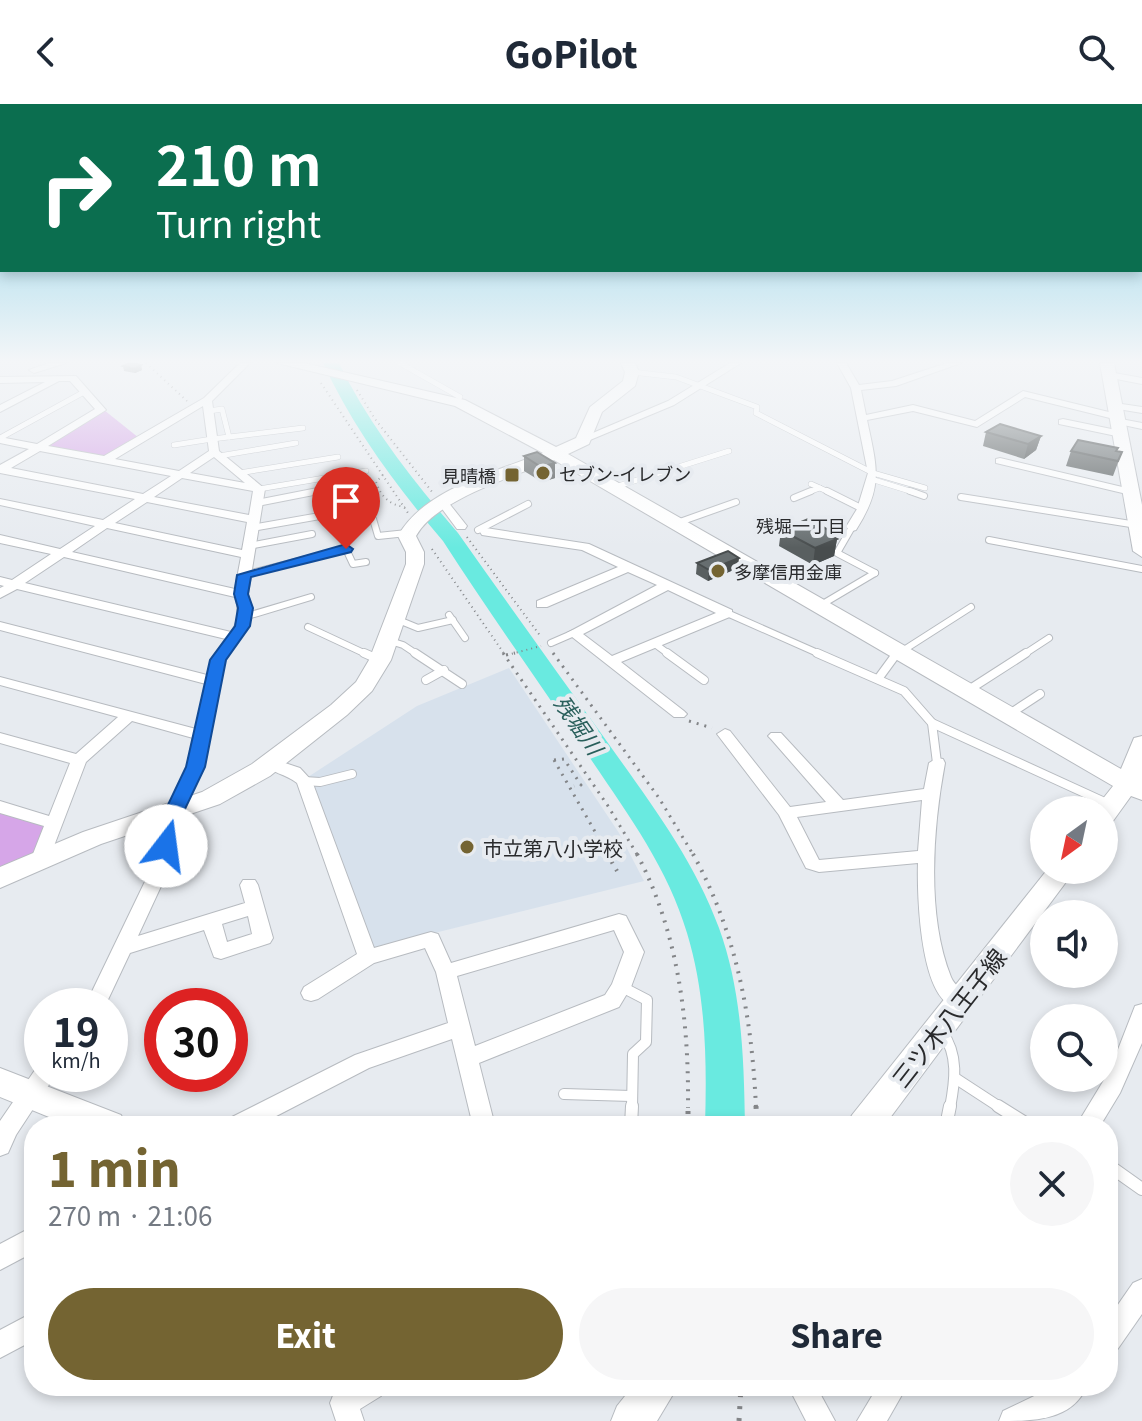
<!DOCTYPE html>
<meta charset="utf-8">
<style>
body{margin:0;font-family:Georgia,"Noto Sans JP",serif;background:#f6f6f7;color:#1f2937;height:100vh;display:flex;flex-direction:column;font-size:30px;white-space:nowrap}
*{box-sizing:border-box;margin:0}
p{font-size:26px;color:#747a83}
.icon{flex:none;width:44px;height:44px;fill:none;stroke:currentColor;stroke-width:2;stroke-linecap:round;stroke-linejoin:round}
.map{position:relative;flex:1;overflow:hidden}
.drawer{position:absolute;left:24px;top:1012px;width:1094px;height:280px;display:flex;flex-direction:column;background:#fff;border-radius:32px;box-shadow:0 4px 12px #0003}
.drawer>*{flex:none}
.banner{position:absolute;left:0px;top:0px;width:1142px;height:168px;box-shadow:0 4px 12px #0003;background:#0b6e4f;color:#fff;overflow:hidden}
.needle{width:52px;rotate:213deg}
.controls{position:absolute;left:1030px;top:692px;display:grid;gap:16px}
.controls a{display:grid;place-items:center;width:88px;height:88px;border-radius:50%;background:#fff;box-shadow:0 4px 12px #0003;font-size:40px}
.speed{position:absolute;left:24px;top:884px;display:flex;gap:16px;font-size:40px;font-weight:700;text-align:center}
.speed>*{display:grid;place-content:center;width:104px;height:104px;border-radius:50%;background:#fff;box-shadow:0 4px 12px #0003;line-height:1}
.speed small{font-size:20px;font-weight:400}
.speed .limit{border:12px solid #d22;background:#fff;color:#111}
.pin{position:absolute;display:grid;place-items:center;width:68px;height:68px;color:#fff;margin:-82px -34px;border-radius:50% 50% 50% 0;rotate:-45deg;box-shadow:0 0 8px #0007}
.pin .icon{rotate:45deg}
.me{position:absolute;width:88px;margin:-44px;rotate:15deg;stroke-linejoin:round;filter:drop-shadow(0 0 6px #0008)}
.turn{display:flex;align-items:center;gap:28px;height:168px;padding:0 24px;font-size:36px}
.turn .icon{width:104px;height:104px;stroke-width:2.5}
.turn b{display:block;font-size:56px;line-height:68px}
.round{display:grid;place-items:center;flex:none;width:84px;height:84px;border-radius:42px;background:#f6f6f7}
.headline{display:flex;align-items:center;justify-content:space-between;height:136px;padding:0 24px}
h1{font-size:48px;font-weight:800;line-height:60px;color:#746432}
.cta{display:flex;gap:16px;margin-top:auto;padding:16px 24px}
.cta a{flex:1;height:92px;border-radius:48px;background:#746432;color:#fff;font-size:32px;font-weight:800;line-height:92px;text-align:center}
.cta a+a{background:#f6f6f7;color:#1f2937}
header{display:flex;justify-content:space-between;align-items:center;height:104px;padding:0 24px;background:#fff;font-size:36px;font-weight:800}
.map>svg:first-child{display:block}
.built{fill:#d7e1ec}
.green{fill:#d6a6e8}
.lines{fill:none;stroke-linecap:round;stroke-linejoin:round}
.river{fill:#69eae0;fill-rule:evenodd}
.lane-far4-casing{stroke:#b7bbc0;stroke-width:6}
.lane-far3-casing{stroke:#b7bbc0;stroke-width:8}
.lane-far2-casing{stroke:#b7bbc0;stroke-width:10}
.lane-far1-casing{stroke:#b7bbc0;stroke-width:12}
.lane-casing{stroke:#b7bbc0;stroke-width:14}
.street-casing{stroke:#b7bbc0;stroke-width:2}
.secondary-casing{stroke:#b7bbc0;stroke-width:2}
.path-far3{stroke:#838588;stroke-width:2;stroke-dasharray:1 4;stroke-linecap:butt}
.path-far2{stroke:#838588;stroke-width:3;stroke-dasharray:2 6;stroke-linecap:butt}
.path-far1{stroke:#838588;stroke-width:4;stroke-dasharray:2 7;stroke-linecap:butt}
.path{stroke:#838588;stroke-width:5;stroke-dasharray:3 9;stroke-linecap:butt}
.lane-far4{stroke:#fff;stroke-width:5}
.lane-far3{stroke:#fff;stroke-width:6}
.lane-far2{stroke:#fff;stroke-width:8}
.lane-far1{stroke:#fff;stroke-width:10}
.lane{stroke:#fff;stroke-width:12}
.street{fill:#fff;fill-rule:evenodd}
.secondary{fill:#fff;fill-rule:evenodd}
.wall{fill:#595f60}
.shaded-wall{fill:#484d4e}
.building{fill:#676e70;stroke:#484d4e;stroke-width:2}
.route{fill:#1a73e8;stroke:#114b97;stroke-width:2}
.poi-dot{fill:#746432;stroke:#e7ebf0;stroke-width:3}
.labels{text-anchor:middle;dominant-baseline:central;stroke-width:8;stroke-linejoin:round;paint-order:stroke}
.far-poi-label{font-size:18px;fill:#292a2c;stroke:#e7ebf0;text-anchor:start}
.far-neighbourhood-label{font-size:18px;fill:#292a2c;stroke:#e7ebf0}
.poi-label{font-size:20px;fill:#292a2c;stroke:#e7ebf0;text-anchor:start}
.water-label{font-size:22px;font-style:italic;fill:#295f5b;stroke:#e7ebf0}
.near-street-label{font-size:24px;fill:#292a2c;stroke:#e7ebf0}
</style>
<header><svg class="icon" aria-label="back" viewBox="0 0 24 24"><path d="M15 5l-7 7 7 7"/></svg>GoPilot<svg class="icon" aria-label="search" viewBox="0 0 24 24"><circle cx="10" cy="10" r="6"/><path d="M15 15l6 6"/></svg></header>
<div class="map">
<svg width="1142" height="1317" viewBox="0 0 1142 1317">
<rect width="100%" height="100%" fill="#e7ebf0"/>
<polygon class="built" points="509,564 619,729 644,777 374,844 369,841 308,673 417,602"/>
<g class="green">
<polygon points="104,306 139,334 104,355 43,343"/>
<polygon points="0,706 46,720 40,746 0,767"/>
</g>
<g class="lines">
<path class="river" d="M323 259H339C369 321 413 377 458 429 506 497 554 564 603 632 646 693 693 753 719 824 742 887 744 956 745 1022H705C707 957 706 891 687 829 668 764 627 709 590 654 541 581 490 510 443 437 397 383 353 324 323 259Z"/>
<g class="lane-far4-casing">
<g id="lane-far4">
<polyline points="400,259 460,293"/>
<polyline points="632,268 676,273 757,303 756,309 873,369 925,384"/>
<polyline points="209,307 222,305 229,333"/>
<polyline points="0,334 84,288"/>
<polyline points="212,335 303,324"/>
<polyline points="174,341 212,335"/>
<polyline points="219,352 296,339"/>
<polyline points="239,369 338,353"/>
<polyline points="871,375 916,389"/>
<polyline points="811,380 831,389"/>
<polyline points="615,383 729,347"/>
<polyline points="259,385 366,367"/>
<polyline points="308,389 342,383 344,389"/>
<polyline points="806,389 820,384"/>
</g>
</g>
<g class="lane-far3-casing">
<g id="lane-far3">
<polyline points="827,387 863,405"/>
<polyline points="910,387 924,392"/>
<polyline points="961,393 1137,421"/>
<polyline points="794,394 811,387"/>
<polyline points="257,399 318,387"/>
<polyline points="373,415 378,432 407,429"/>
<polyline points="677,419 736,398"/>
<polyline points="852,423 837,449 875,469"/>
<polyline points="252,424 348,407 343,387"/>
<polyline points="478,426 528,400"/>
<polyline points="989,436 1142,465"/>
<polyline points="249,442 312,430"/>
<polyline points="244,471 346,445 353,460 366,458"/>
<polyline points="821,501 875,469"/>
<polyline points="727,509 822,551"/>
<polyline points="449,511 465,534"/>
<polyline points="244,513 311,493"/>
<polyline points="396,515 418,524 453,516"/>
<polyline points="308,523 368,551"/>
<polyline points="387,536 403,541 418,551"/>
<polyline points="551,539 574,529"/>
<polyline points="655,540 670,551"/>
<polyline points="896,551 971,503"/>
<polyline points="1023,551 1049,534"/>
</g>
</g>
<g class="lane-far2-casing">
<g id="lane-far2">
<polyline points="364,549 380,556"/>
<polyline points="415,549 462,580"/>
<polyline points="667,549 704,576"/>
<polyline points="817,549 904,587 932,619 937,659"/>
<polyline points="878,575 897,549"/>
<polyline points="426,576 444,566"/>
<polyline points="967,587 1026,549"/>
<polyline points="1008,611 1040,590"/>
<polyline points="932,619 1111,701"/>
<polyline points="304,677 320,678 352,670"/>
</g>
</g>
<g class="lane-far1-casing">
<g id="lane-far1">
<polyline points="622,883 647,896 646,938 633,950 632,1004"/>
<path d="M942 928C959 951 955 977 950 1004"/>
<polyline points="955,974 1001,1004"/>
<polyline points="564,990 631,992"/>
</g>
</g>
<g class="lane-casing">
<g id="lane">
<polyline points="998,1002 1030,1022"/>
<polyline points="631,1022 632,1002"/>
<polyline points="946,1022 950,1002"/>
<polyline points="1108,1061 1142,1085"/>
</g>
</g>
<g class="street-casing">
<g id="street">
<polygon points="49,259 66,259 34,269 29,266"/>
<path d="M240 259H250L212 297 219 347 265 385 248 490 252 504 249 522 225 556 203 663 183 707 169 765 138 832 245 799 240 781 243 776H255L258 781 273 834 270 839 221 855 214 853 204 826 130 849 105 902H85L151 765 167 707 187 663 193 634 132 617 86 658 49 755 46 759H34L31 755 44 722 0 709V697L49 712 70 659 0 639V629L76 650 118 613 0 581V573L196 625 206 580 0 526V518L207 571 211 556 226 535 17 485 0 494V484L4 482 0 481V473L12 476 51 450 0 439V431L60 445 95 422 0 401V395L103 416 135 395 0 369V361L29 345 0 339V333L37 340 95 305 70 277H59L0 308V301L45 278 0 279V273L76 272 106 306 48 342 104 352 204 294ZM203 302 209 347 179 367 115 355ZM40 347 171 372 143 390 11 364ZM214 353 245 379 190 369ZM182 374 253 387 249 411 154 393ZM147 398 247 418 242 446 115 419ZM107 424 241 453 235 485 72 448ZM64 453 235 493C239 505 239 517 231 528L25 479ZM248 812 252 830 227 838 222 820Z"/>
<polygon points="730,259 741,259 674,301 590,336 581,334 668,297"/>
<path d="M837 259H846L859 281 892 277 947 259H961L896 282 861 286 866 311 913 301 975 317 1023 287 1121 311V315L1142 319V325L1114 319V315L1025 293 977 323 913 307 867 316C877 364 884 382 856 426L852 427 846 423 857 405 868 369 851 284Z"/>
<polygon points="1109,268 1142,274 1142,280 1106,273 1106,269"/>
<polygon points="1115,299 1142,303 1142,309 1112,304 1110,302"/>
<polygon points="1063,315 1121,327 1126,330 1121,333 1059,320 1059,316"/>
<polygon points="1000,354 1135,386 1137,388 1131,391 996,359 996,355"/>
<polygon points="444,397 448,398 467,422 465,425 457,425 440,402 438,400"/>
<path d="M486 424 589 440 732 506V512L621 558 684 607 687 610 684 613H674L567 529 657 481 628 468 547 503H537V497L618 463 582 446 482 431 480 428ZM668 486 716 509 612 552 583 530Z"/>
<path d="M725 625 730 627 790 703 826 698 771 635 768 632 771 629H781L843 696 924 685 929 659 937 654 943 655 945 659C933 723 926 811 951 873 955 883 965 886 970 896L967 902C919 918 917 786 918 759L819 768 806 764 779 711 717 630ZM922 696 918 747 819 756 797 713Z"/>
<path d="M270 654 300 664 312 677 374 844 431 828 438 830 451 859 619 810 626 812 644 848 631 883 619 903 479 959 495 1022H473L452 935 369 964 257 1022H225L228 1015 355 951 448 919 436 868 425 844 374 859 318 895 311 897 304 895 301 889 304 883 357 850 297 679C286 670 271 669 262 659L264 655ZM614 826 624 848 612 880 605 891 475 942 457 872Z"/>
<polygon points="1142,900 1142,939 1120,989 1100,1022 1076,1022 1110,966 1135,902"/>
<polygon points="42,962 42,970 56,970 16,1031 8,1049 0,1052 0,1017 37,963"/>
<polygon points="34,1122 34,1148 0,1166 0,1140"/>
<polygon points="1142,1175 1142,1210 1117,1246 1108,1250 1108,1215 1133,1179"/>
<polygon points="34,1208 34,1236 0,1254 0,1226"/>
<polygon points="346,1282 384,1282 381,1292 360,1305 364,1317 336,1317 330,1299 334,1289"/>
<polygon points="788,1282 816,1282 835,1317 806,1317"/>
<polygon points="878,1282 907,1282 887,1317 857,1317"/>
<path d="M1055 1282H1087C1072 1317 1033 1317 999 1317L1003 1307Z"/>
</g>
</g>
<g class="secondary-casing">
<g id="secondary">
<path d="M277 259H304L465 296 556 343 576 334 590 303 623 277 625 268 621 259H635L639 268 635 282 602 308 589 340 568 350 1121 665 1134 634 1142 632V696L1131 692 1113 717 1104 720V706H1094L1113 682 554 356C516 372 436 395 416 432L424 448V460L391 556 372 587 347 611 270 672 220 700 101 740 0 784V763L83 728 202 688 252 660 331 601 356 578 369 556 406 460V448L398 432C424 385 495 368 543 349L455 302Z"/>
<polygon points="1100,259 1114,259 1142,401 1142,453 1133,447"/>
<polygon points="1047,766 1075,766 884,1022 847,1022 852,1011"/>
<polygon points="0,964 121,1011 126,1022 71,1022 0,993"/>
<polygon points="633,1282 678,1282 657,1317 611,1317 617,1302"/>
</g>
</g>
<g class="path-far3">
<polyline points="146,259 187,297"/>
<polyline points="321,279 408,409"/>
<polyline points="357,286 375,315 433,389"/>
<path d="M383 371 376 378C381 393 390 401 405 403"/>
<polyline points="467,433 541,533"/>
<polyline points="432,445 505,551"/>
<polyline points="507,551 541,542"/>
</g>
<g class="path-far2">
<polyline points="503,549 608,702 638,752"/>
<polyline points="553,549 659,694 694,752"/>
<polyline points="506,551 515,549"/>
<polyline points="689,617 712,624"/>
<polyline points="554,656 609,752"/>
<polyline points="554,656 564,655 581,681 574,682"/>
</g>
<g class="path-far1">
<polyline points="607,750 617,767"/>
<path d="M637 750C678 828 689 916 688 1004"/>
<path d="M693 750C737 830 752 914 756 1004"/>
</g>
<g class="path">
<polyline points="756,1002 757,1022"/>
<polyline points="688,1022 688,1002"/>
<polyline points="739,1317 741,1282"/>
</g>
<use href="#lane-far4" class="lane-far4"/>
<use href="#lane-far3" class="lane-far3"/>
<use href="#lane-far2" class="lane-far2"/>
<use href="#lane-far1" class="lane-far1"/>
<use href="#lane" class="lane"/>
<use href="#street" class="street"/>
<use href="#secondary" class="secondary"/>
</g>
<g class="wall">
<polygon points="141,261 142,266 135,269 124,267 123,262"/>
<polygon points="986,328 1041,332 1036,346 1024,355 983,342"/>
<polygon points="1071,347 1117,347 1122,348 1113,372 1066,362"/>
<polygon points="524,352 555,359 555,374 542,378 524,367"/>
<polygon points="781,426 835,435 837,435 834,452 813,461 779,442"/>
<polygon points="697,459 738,464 708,477 696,470"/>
</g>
<g class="shaded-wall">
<polygon points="141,261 142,266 135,269 134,265"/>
<polygon points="1041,332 1036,346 1024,355 1028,340"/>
<polygon points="555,359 555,374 542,378 541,363"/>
<polygon points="836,430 835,436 837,435 834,452 813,461 815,444 830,432"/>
<polygon points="739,454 738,464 708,477 709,466"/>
</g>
<g class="building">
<polygon points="130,259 132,259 141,261 134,265 123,262"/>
<polygon points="1000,320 1041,332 1028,340 986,328"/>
<polygon points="1078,336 1118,344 1116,347 1122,348 1118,357 1071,347"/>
<polygon points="537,348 555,359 541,363 524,352"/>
<polygon points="808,415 836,430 830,432 837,435 815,444 781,426"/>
<polygon points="728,447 739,454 709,466 697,459"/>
</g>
<linearGradient id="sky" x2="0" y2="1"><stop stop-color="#75cae5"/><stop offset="0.58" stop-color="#f4f6f8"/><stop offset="1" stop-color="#f4f6f8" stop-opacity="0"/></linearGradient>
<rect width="1142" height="444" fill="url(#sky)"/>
<polygon class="route" points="346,440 353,445 351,448 251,473 248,490 253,504 250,522 226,556 205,663 184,707 176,742 173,747 159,747 156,742 165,707 186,663 210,556 235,522 238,504 234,490 237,471"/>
<g class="poi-dot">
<circle cx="543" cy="369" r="8"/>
<rect x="504" y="363" width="16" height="16" rx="4"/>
<circle cx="718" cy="467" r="8"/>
<circle cx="467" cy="743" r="8"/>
</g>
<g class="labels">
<g class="far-poi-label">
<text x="559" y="369">セブン-イレブン</text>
<text x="496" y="371" text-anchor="end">見晴橋</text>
<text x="734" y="467">多摩信用金庫</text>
</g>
<g class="far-neighbourhood-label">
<text x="801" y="421">残堀一丁目</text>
</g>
<g class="poi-label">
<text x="483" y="743">市立第八小学校</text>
</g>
<g class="water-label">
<text transform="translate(580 620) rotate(55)">残堀川</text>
</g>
<g class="near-street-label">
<text transform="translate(948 913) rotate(-52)">三ツ木八王子線</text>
</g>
</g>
</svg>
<div class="controls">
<a><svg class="needle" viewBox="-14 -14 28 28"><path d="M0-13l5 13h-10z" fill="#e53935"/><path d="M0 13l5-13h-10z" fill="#747a83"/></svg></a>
<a><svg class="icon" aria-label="sound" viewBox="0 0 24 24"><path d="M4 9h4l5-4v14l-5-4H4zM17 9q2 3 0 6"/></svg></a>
<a><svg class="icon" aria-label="search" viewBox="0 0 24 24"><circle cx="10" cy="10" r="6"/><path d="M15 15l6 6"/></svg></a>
</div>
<div class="speed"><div>19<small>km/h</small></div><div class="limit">30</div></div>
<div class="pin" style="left:346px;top:445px;background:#d93025"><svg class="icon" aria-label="arrive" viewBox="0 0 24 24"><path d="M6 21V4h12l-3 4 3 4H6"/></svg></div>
<svg class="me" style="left:166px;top:742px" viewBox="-20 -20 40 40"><circle r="19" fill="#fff"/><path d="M0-13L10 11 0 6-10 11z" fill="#1a73e8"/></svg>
<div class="banner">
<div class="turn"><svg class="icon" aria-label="right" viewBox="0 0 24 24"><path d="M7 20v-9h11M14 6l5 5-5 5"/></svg><div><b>210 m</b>Turn right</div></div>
</div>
<section class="drawer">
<div class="headline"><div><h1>1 min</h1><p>270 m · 21:06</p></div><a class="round"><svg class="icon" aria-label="close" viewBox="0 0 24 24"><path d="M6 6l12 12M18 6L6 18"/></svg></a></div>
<div class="cta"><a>Exit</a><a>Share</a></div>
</section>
</div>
